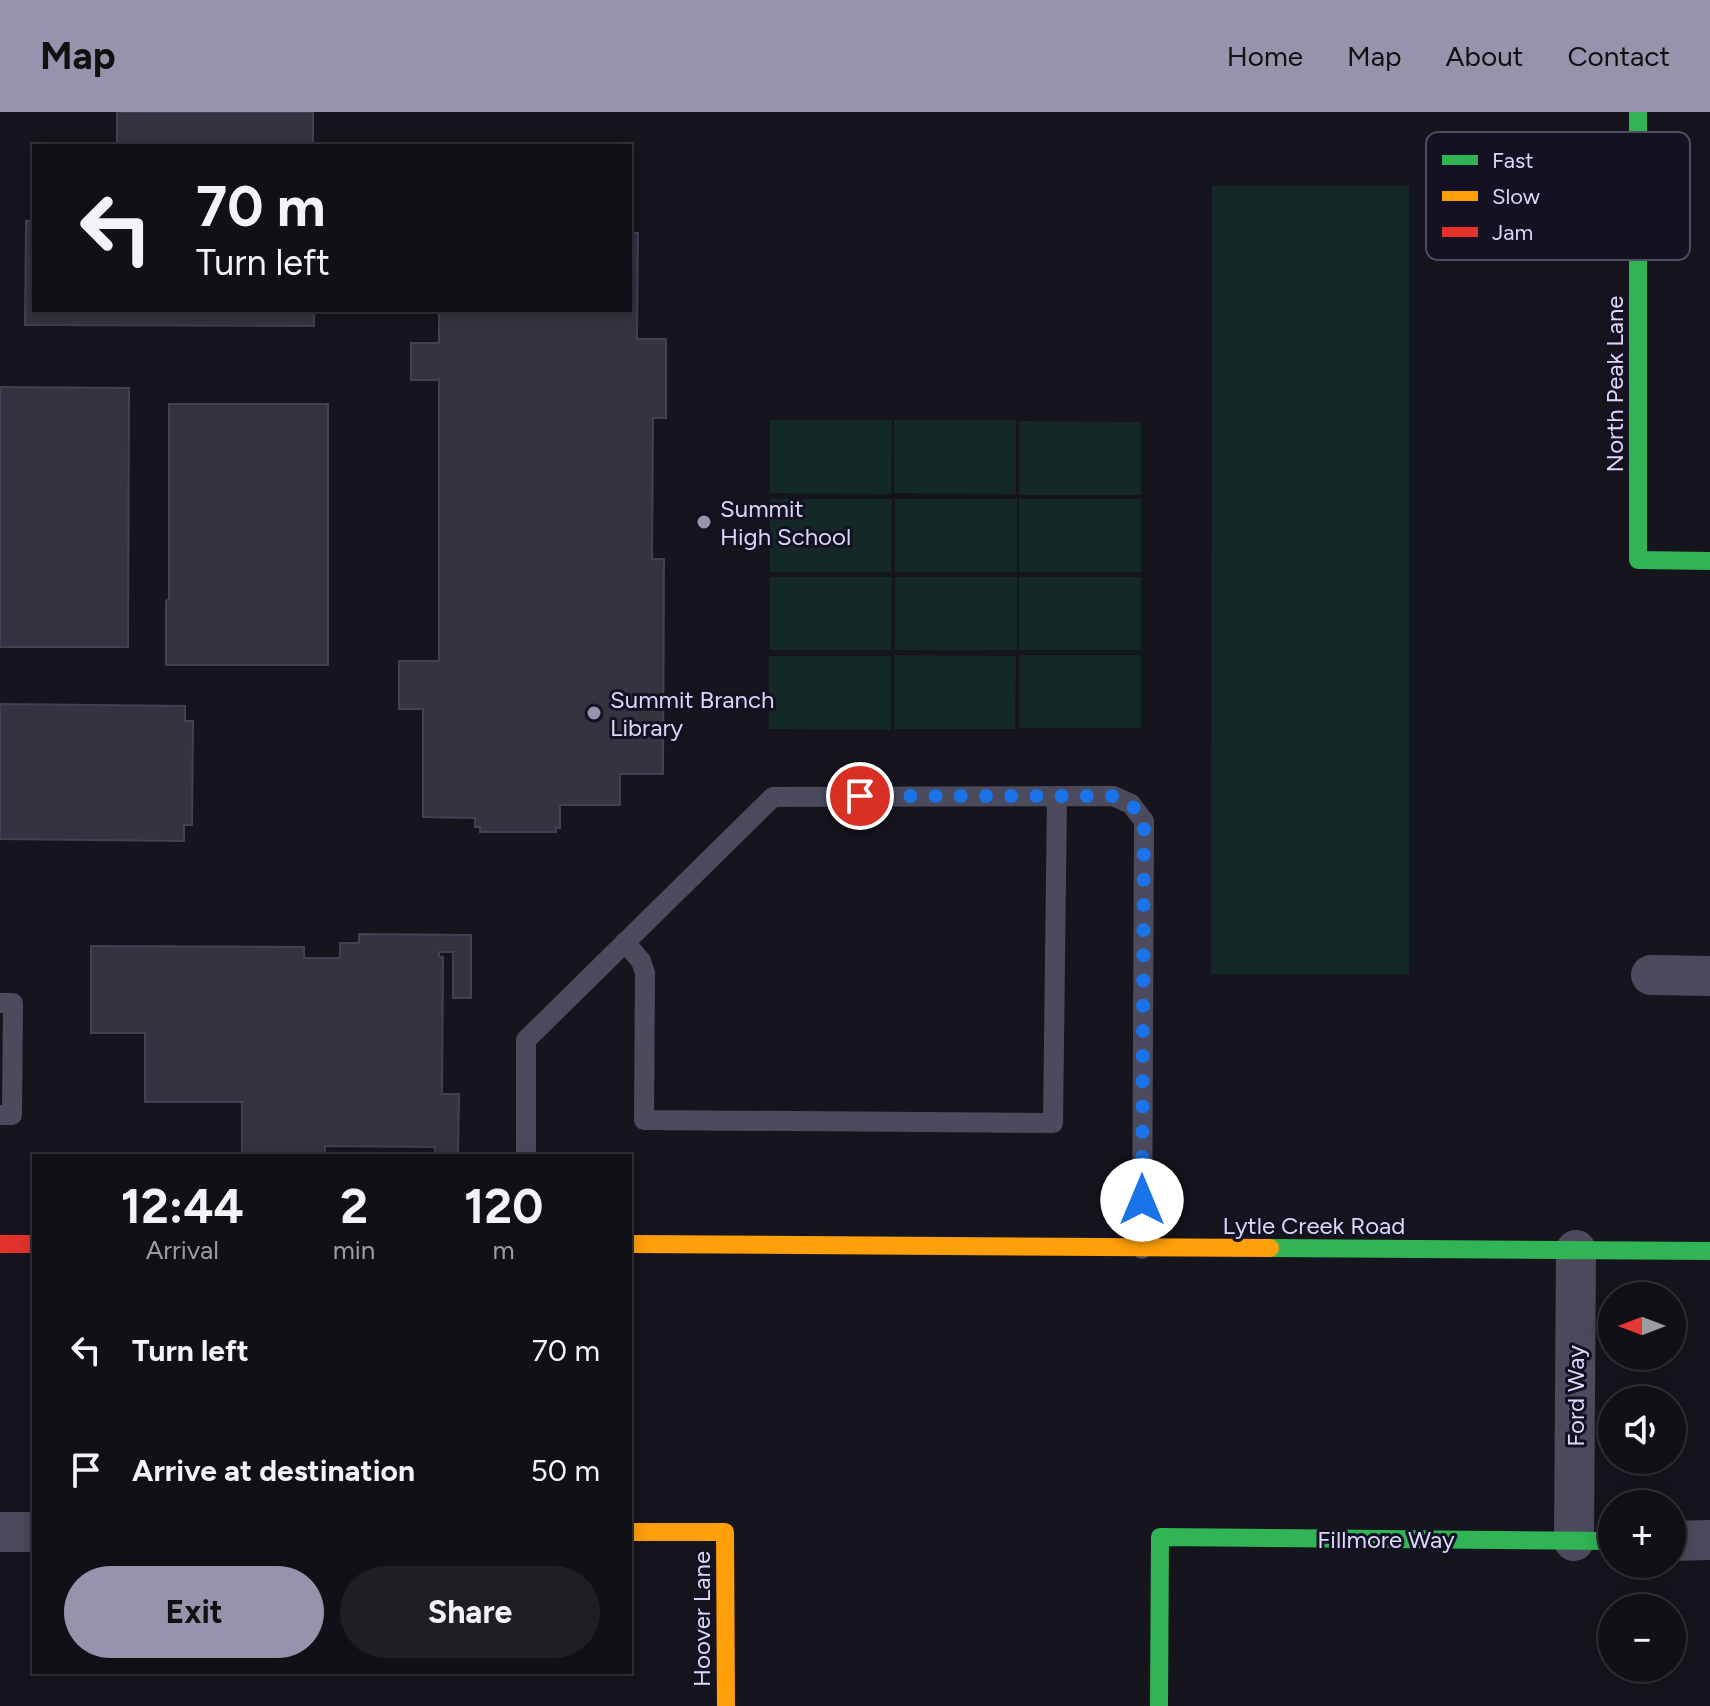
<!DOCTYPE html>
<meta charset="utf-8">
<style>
body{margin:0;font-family:Figtree,sans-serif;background:#1e1e23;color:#f1f3f6;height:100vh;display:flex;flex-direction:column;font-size:30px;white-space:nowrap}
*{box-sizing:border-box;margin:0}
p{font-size:26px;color:#9c9da1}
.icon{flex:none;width:44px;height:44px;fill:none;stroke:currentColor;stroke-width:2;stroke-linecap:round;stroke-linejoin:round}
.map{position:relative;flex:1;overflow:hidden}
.details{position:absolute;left:32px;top:1042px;width:600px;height:520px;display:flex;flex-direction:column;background:#101016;border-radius:0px;box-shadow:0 4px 20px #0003,0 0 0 2px #303035}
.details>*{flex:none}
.top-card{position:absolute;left:32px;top:32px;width:600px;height:168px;border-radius:0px;box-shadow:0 4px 20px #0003,0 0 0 2px #303035;background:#101016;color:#f1f3f6;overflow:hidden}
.needle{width:52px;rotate:270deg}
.buttons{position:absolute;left:1598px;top:1170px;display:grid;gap:16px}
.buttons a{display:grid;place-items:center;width:88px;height:88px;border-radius:50%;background:#101016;box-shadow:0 4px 20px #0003,0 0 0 2px #303035;font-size:40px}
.pin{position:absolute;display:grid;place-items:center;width:68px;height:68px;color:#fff;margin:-34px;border:4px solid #fff;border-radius:50%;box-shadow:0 2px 8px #0007}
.me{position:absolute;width:88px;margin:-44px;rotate:0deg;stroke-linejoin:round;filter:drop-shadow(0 0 6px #0008)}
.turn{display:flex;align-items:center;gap:28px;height:168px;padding:0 32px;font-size:36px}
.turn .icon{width:104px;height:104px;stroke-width:2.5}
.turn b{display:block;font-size:56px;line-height:68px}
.eta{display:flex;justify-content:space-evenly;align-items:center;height:136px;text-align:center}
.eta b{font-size:48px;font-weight:700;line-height:56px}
.primary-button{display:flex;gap:16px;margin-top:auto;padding:16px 32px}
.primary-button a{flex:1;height:92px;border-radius:48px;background:#9594ac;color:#111;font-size:32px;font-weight:700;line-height:92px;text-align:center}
.primary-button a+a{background:#1e1e23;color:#f1f3f6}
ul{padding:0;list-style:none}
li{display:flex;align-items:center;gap:24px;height:120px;padding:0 32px}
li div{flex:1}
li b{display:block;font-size:30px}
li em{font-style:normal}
header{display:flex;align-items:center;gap:48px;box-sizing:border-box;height:112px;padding:0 40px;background:#9594ac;color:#111}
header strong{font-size:38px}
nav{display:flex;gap:44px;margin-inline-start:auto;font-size:28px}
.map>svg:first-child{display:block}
.green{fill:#152828}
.building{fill:#343340;stroke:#434151;stroke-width:2}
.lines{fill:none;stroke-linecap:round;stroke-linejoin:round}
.lane{stroke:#4c4b5e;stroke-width:20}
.street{stroke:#4c4b5e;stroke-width:40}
.fast{stroke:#30b455;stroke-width:18}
.slow{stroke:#ff9f0a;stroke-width:18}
.jam{stroke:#e5322d;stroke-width:18}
.route{stroke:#1a73e8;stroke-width:14;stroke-dasharray:0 25.2}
.poi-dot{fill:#9594ac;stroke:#131122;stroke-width:3}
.labels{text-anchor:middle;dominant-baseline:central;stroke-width:6;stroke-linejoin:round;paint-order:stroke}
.street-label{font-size:24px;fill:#dad8f9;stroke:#131122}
.poi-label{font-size:24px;fill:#dad8f9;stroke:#131122;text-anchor:start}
.key{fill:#131122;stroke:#4f4d62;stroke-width:2}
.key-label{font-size:22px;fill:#dad8f9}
</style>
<header>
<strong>Map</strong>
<nav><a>Home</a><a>Map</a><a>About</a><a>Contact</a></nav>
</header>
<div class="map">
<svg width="1710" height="1594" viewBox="0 0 1710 1594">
<rect width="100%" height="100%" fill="#16151e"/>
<g class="green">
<polygon points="1212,74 1409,74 1409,862 1211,862"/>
<polygon points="770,308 892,308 891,382 770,381"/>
<polygon points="894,308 1016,308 1016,382 894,381"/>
<polygon points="1019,309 1141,310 1141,383 1019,383"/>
<polygon points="770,387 892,387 891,460 770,460"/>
<rect x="895" y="387" width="122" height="73"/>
<rect x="1019" y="387" width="122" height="73"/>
<polygon points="770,465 892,465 891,538 770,538"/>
<rect x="895" y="465" width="122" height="73"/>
<rect x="1019" y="465" width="122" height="73"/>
<polygon points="894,543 1016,544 1015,617 894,617"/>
<rect x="1019" y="543" width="122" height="73"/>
<polygon points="769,544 891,544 891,618 769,617"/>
</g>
<g class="building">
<rect x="117" y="0" width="196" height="34"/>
<polygon points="26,109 34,109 34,198 314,198 314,214 25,213"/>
<polygon points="630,121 638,121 637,227 666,227 666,306 653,306 652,447 664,447 663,662 620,662 620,693 560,693 560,716 556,716 556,720 480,720 480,715 475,715 475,706 423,705 423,597 399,597 399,549 439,549 439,268 411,268 411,231 439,231 439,198 630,198"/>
<polygon points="0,275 129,276 128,535 0,535"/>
<polygon points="169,292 328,292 328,553 166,553 166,489 169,487"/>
<polygon points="0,592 185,594 185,609 193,609 192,713 184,713 184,729 0,727"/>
<polygon points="359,822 471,823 471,886 453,886 453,840 439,840 439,845 443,845 442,982 459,982 458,1044 435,1044 435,1035 325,1034 325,1044 242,1044 242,990 145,990 145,921 91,921 91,834 304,835 304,846 340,846 340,831 359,831"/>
</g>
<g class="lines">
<g class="lane">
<polyline points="625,830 641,849 645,861 644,1008 1053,1011 1057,684"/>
<polyline points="0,891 13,891 12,1003 0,1003"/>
<polyline points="526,1044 526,928 773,685 1113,684 1131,692 1144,709 1142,1137"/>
</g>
<g class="street">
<polyline points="1651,863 1710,864"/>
<polyline points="0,1420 34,1420"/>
<polyline points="1574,1429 1576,1138"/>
<polyline points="1672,1429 1710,1428"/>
</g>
<g class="fast">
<polyline points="1638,0 1638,448 1710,449"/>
<polyline points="1270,1136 1710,1139"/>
<polyline points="1159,1594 1160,1425 1612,1429"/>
</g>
<g class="slow">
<polyline points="630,1132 1270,1136"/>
<polyline points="630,1420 725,1420 726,1594"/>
</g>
<polyline class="jam" points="0,1132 34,1132"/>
</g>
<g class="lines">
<polyline class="route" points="860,684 1113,684 1131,692 1144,709 1142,1088"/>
</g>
<g class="poi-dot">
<circle cx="704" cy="410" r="8"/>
<circle cx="594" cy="601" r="8"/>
</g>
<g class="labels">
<g class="street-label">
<text transform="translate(1614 272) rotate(-90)">North Peak Lane</text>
<text x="1314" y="1113">Lytle Creek Road</text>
<text transform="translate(1575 1284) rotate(-90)">Ford Way</text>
<text x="1386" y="1427">Fillmore Way</text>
<text transform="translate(701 1507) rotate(-90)">Hoover Lane</text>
</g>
<g class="poi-label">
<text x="720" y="396">Summit<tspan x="720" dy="28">High School</tspan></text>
<text x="610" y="587">Summit Branch<tspan x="610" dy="28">Library</tspan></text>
</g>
</g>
<rect x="1426" y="20" width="264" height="128" rx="12" class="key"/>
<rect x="1442" y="43" width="36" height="10" fill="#30b455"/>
<rect x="1442" y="79" width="36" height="10" fill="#ff9f0a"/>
<rect x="1442" y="115" width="36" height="10" fill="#e5322d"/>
<g class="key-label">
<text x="1492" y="56">Fast</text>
<text x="1492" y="92">Slow</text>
<text x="1492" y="128">Jam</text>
</g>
</svg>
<div class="buttons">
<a><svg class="needle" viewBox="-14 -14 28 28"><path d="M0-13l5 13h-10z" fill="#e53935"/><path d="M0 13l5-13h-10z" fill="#9c9da1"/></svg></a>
<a><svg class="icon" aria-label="sound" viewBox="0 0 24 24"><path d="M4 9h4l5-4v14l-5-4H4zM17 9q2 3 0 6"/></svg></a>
<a>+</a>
<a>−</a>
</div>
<div class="pin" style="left:860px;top:684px;background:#d93025"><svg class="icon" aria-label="arrive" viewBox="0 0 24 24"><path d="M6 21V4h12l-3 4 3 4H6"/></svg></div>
<svg class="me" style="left:1142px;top:1088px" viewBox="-20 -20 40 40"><circle r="19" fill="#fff"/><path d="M0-13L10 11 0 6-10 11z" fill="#1a73e8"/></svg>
<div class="top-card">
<div class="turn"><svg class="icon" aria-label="left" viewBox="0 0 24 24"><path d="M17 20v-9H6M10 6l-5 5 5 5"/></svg><div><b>70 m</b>Turn left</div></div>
</div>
<section class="details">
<div class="eta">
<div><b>12:44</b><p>Arrival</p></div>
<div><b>2</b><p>min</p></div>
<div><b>120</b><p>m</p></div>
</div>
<ul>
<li><svg class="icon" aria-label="left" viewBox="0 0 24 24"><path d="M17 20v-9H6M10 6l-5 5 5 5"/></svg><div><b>Turn left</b></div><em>70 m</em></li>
<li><svg class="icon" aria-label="arrive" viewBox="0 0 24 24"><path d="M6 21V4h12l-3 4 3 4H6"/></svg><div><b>Arrive at destination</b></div><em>50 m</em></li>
</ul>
<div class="primary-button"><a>Exit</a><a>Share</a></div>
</section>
</div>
